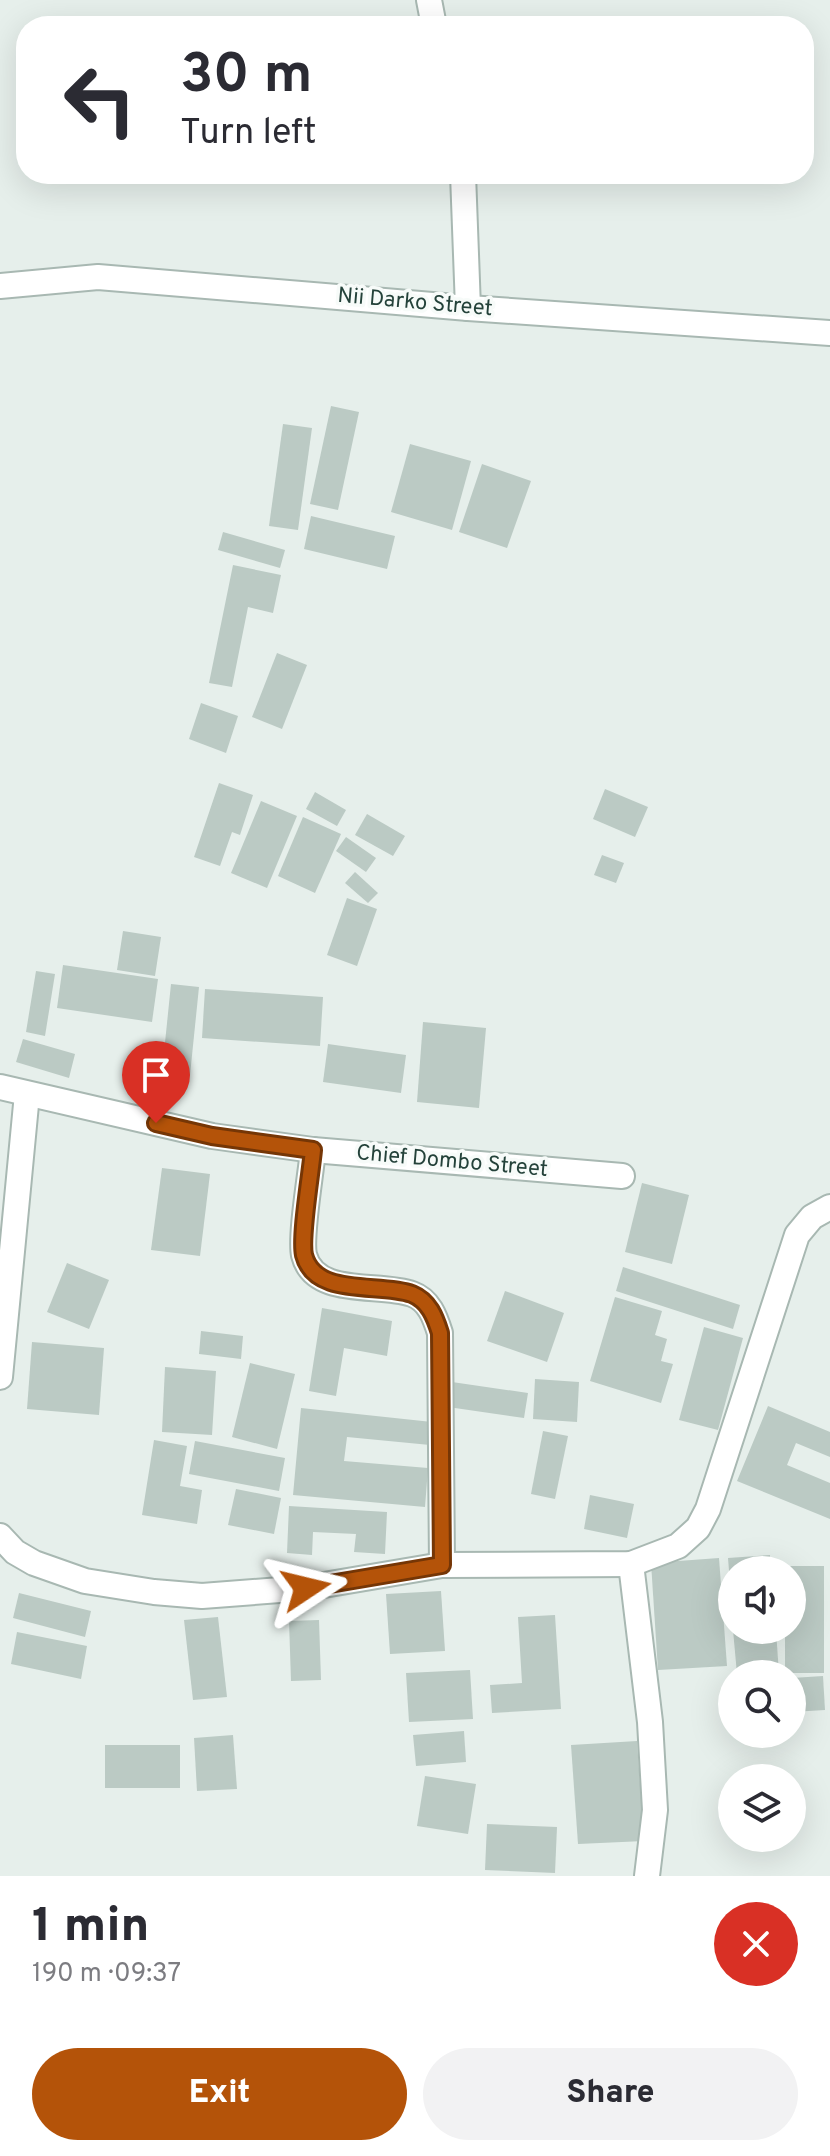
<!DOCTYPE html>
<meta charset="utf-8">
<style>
body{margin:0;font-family:Overpass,sans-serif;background:#f2f2f3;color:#2b2b33;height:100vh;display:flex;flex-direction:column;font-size:30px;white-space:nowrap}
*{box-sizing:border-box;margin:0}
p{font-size:26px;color:#7c7c81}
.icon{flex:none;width:44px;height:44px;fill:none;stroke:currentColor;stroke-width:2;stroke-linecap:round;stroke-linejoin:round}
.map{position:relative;height:1876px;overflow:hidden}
.side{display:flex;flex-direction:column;background:#fff;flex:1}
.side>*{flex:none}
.guide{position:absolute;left:16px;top:16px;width:798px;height:168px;border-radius:32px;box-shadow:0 8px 32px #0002;background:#fff;color:#2b2b33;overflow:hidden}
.controls{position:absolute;left:718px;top:1556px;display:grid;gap:16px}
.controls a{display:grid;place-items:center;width:88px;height:88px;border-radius:50%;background:#fff;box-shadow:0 8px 32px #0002;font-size:40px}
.pin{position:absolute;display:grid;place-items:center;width:68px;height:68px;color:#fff;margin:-82px -34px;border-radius:50% 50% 50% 0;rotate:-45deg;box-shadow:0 0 8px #0007}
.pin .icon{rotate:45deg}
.me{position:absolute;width:88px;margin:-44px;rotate:80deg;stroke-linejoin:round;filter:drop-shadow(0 0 6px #0008)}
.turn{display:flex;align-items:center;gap:28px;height:168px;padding:0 32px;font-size:36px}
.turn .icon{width:104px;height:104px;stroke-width:2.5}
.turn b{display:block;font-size:56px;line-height:68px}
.round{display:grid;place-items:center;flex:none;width:84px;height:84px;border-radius:42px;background:#f2f2f3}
.summary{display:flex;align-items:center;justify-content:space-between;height:136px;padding:0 32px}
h1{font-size:48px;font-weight:800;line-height:60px}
.cta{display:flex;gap:16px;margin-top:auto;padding:16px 32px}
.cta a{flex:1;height:92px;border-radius:48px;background:#b45309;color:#fff;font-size:32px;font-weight:800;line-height:92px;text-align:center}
.cta a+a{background:#f2f2f3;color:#2b2b33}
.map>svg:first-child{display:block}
.building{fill:#bbcac4}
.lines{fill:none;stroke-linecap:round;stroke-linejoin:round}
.street-casing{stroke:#a8b8b2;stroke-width:28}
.street{stroke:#fff;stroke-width:24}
.route-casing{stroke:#753606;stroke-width:20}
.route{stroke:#b45309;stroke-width:14}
.labels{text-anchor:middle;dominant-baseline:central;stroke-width:7;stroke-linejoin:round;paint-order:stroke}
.street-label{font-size:22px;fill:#24423a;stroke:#f7fbf9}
</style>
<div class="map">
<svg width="830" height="1876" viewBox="0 0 830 1876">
<rect width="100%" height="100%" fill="#e6efeb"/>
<g class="building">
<polygon points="331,406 359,412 338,510 310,504"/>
<polygon points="283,424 312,428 298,530 269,526"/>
<polygon points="410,444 471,461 452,530 391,512"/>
<polygon points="482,464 531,481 507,548 459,532"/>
<polygon points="311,516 395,536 387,569 304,549"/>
<polygon points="223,532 285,550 280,568 218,550"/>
<polygon points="233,565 281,575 273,613 248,607 232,687 209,683"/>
<polygon points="277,653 307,665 282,729 252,717"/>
<polygon points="201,703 238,716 226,753 189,739"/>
<polygon points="219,783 253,795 240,835 232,832 220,866 194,857"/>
<polygon points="605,789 648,807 635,837 593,819"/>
<polygon points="315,792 346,810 337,826 306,809"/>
<polygon points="261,801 297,816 267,888 231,873"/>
<polygon points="367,814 405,836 393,856 355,835"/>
<polygon points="303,817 341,834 315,893 278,876"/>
<polygon points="346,837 376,858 366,872 336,851"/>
<polygon points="602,855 624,863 616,883 594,875"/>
<polygon points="355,872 378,893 368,903 345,883"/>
<polygon points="347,898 377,909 357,966 327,955"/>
<polygon points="123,931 161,937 155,976 117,970"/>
<polygon points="63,965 158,979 152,1022 57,1008"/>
<polygon points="36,971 55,974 45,1036 26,1032"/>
<polygon points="171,984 199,987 190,1075 162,1072"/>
<polygon points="205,989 323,997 320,1046 202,1038"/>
<polygon points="423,1022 486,1028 479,1108 417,1102"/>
<polygon points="23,1039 75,1054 69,1078 16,1062"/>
<polygon points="328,1044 406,1055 401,1093 323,1082"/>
<polygon points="162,1168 210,1174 200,1256 151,1250"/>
<polygon points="642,1183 689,1195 672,1264 625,1252"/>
<polygon points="67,1263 109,1280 89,1329 47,1312"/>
<polygon points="623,1267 740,1305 733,1329 616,1291"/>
<polygon points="505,1291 564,1313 547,1362 487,1341"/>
<polygon points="615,1297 662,1311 655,1335 667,1339 661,1361 673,1364 661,1403 590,1381"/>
<polygon points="322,1308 392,1321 387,1356 344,1348 336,1396 309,1391"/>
<polygon points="704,1327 743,1338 718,1430 679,1420"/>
<polygon points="201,1331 243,1336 241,1359 199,1354"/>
<polygon points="32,1342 104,1348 99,1415 27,1409"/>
<polygon points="250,1363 295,1374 277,1449 232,1437"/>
<polygon points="165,1367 216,1371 212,1435 162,1432"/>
<polygon points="535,1379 579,1382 577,1422 533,1419"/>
<polygon points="452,1382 528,1393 524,1418 448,1407"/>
<polygon points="768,1406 830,1432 830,1457 796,1443 787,1465 830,1483 830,1519 737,1481"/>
<polygon points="301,1408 432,1422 430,1445 347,1437 344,1461 428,1468 425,1507 293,1495"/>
<polygon points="543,1431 568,1436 555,1499 531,1494"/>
<polygon points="154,1440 187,1446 180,1486 202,1490 197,1524 142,1515"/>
<polygon points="195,1441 285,1458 279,1491 189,1474"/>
<polygon points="236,1489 281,1498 274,1534 228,1525"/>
<polygon points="590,1495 634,1504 627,1538 584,1529"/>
<polygon points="289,1506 387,1512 385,1554 354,1552 356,1534 313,1532 312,1555 287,1553"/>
<polygon points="770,1555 771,1570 732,1570 732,1583 730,1583 728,1558"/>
<polygon points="719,1558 727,1666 658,1670 651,1563"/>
<polygon points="785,1566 824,1566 824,1673 785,1673 785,1630 792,1630 792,1570 785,1570"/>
<polygon points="441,1591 445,1651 390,1654 386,1594"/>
<polygon points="19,1593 91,1611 85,1637 13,1618"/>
<polygon points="555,1615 561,1709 492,1713 490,1685 522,1683 518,1617"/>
<polygon points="218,1617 227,1697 193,1700 184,1620"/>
<polygon points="319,1620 321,1680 291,1681 289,1621"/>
<polygon points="733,1630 776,1630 779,1674 737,1674"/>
<polygon points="17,1632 87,1646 81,1679 11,1664"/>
<polygon points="470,1670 473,1719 409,1722 406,1673"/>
<polygon points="823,1676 825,1710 792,1712 792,1678"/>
<polygon points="464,1731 466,1762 416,1766 413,1735"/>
<polygon points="233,1735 237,1789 197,1791 194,1738"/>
<polygon points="637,1741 644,1841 578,1844 571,1745"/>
<rect x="105" y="1745" width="75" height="43"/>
<polygon points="425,1776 476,1784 468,1834 417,1826"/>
<polygon points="487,1824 557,1827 555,1873 485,1870"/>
</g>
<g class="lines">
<g class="street-casing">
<g id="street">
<polyline points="429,0 434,26"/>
<polyline points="463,174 468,308"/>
<polyline points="0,286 98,277 468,308 830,333"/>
<polyline points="0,1087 212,1136 313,1150 622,1176"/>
<path d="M313 1150C311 1173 300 1236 304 1255 315 1298 380 1282 412 1294 429 1300 435 1317 440 1333L442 1565"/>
<polyline points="0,1377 27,1094"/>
<polyline points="0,1536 15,1552 34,1563 85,1581 154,1592 202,1596 306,1588 442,1565 631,1564 678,1546 698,1528 708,1509 797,1235 812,1217 830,1207"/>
<polyline points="631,1564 650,1722 655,1810 647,1876"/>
</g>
</g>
<use href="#street" class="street"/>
</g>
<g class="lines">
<g class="route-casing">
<path id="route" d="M156 1123 212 1136 313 1150C311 1173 300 1236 304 1255 315 1298 380 1282 412 1294 429 1301 435 1317 440 1333L442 1565 306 1588"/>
</g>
<use href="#route" class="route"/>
</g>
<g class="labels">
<g class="street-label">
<text transform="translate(415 303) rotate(5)">Nii Darko Street</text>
<text transform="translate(452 1162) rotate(5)">Chief Dombo Street</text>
</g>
</g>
</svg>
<div class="controls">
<a><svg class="icon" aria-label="sound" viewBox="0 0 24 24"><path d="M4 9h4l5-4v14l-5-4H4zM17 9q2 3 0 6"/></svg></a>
<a><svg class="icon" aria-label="search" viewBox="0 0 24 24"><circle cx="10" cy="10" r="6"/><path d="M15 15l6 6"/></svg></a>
<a><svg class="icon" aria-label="layers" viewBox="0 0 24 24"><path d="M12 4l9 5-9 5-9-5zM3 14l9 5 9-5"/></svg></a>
</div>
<div class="pin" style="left:156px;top:1123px;background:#d93025"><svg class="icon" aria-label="arrive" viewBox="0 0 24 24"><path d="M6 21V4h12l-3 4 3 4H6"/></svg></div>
<svg class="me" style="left:306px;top:1588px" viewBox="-20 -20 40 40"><path d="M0-17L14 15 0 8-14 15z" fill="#b45309" stroke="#fff" stroke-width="4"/></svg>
<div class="guide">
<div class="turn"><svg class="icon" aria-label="left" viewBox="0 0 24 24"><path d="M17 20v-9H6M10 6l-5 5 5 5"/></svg><div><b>30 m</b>Turn left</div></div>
</div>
</div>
<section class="side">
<div class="summary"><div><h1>1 min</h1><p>190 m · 09:37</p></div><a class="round" style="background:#d93025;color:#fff"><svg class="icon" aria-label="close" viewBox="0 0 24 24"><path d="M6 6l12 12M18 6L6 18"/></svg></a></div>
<div class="cta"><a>Exit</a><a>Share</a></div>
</section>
